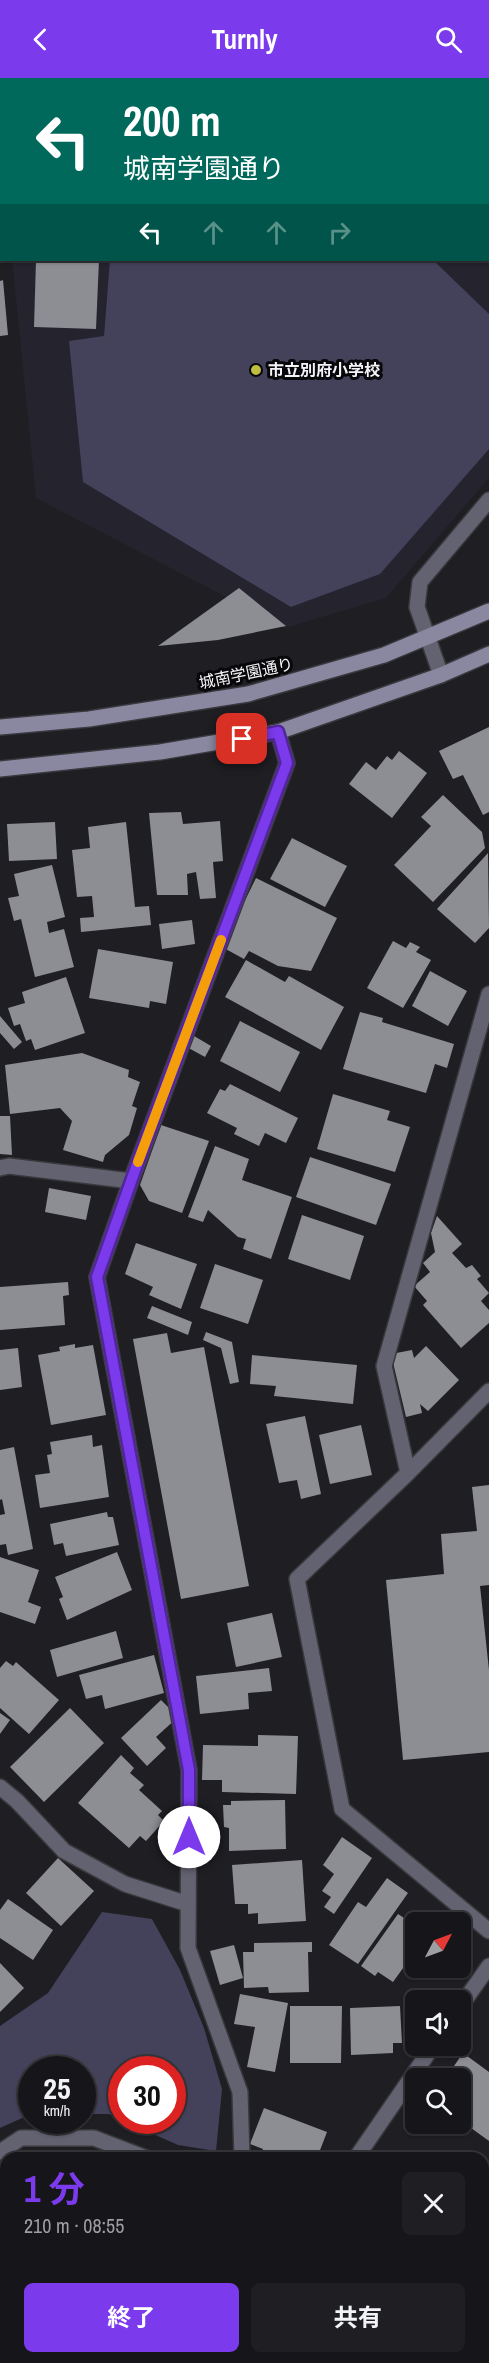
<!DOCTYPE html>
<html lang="ja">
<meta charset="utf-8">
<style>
body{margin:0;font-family:"Archivo Narrow","Noto Sans JP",sans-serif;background:#1f1f23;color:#f1f3f6;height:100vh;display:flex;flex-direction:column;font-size:22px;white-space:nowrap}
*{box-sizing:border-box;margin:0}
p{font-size:20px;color:#9e9fa2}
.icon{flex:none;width:33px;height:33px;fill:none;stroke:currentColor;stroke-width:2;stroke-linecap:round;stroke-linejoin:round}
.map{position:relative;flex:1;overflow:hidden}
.panel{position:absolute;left:0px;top:2074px;width:489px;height:212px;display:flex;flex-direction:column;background:#16161a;border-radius:18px 18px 0 0;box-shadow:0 2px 4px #0004,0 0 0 2px #353539}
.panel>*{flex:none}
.banner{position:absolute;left:0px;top:0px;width:489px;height:183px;box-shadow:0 2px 4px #0004,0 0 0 2px #353539;background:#00695c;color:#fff;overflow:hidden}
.needle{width:39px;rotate:49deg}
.fabs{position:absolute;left:405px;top:1834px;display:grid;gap:12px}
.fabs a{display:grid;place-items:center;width:66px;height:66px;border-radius:9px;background:#16161a;box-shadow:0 2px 4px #0004,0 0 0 2px #353539;font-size:30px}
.speed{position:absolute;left:18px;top:1978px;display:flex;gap:12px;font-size:30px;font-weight:700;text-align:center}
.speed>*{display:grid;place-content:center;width:78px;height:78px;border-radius:50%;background:#16161a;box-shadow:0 2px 4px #0004,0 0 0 2px #353539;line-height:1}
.speed small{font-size:15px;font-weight:400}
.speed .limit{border:9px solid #d22;background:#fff;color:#111}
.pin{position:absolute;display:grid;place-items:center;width:51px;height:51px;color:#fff;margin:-26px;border-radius:12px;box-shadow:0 3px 9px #0006}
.me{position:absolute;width:66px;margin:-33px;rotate:0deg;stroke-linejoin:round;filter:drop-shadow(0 0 4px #0008)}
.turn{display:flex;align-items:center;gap:21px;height:126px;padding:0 24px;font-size:27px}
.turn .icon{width:78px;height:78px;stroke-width:2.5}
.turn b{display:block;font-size:42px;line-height:51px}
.lanes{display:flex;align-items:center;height:57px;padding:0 24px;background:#0003;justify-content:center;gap:30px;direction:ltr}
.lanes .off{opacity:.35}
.round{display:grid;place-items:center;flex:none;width:63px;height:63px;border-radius:9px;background:#1f1f23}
.summary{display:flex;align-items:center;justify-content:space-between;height:102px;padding:0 24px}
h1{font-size:36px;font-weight:700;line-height:45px;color:#7c3aed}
.cta{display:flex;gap:12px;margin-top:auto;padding:12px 24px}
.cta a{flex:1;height:69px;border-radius:9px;background:#7c3aed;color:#fff;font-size:24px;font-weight:700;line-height:69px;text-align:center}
.cta a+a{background:#1f1f23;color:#f1f3f6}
header{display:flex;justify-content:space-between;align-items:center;height:78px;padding:0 24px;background:#7c3aed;color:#fff;font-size:27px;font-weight:700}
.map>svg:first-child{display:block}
.built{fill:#24232e}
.green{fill:#44415b}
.building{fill:#8d8d94}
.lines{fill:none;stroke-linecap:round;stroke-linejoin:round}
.street-casing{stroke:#38383d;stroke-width:18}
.secondary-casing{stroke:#38383d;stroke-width:18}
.street{stroke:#636271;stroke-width:15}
.secondary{stroke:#8a88a0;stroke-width:15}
.route-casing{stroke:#51269a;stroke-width:15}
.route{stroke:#7c3aed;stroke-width:10}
.slow{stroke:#f59e0b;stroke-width:10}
.poi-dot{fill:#c0be41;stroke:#08080a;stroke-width:2}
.labels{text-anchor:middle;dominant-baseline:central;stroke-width:6;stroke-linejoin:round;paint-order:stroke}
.poi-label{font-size:16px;font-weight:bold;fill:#f4f4f8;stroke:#08080a;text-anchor:start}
.street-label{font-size:16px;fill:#f4f4f8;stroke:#08080a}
</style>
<header><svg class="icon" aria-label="back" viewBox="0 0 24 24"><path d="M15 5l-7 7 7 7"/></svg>Turnly<svg class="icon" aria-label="search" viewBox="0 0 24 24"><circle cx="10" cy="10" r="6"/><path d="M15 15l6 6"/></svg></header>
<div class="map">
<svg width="489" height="2285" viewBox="0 0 489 2285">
<rect width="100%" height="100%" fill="#1e1e23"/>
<polygon class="built" points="62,0 489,0 489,400 386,520 285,550 36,420 12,182 488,182 488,2 59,1"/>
<g class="green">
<polygon points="110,182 433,182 489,236 489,371 380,496 291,529 83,404 69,263 104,258"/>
<polygon points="102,1834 152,1841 180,1892 204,1950 222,2011 216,2073 178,2067 124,2043 172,2043 172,1992 122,1992 121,2042 109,2036 83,2036 82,1992 32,1992 31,2036 0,2050 0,1948 48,1915"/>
</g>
<g class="building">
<polygon points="36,182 99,182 96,251 34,249"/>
<polygon points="3,202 8,257 0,258 0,203"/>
<polygon points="239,510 286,548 218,562 158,568"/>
<polygon points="489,649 489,734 483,737 463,697 453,701 439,673"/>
<polygon points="399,673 427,695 392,740 349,706 366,684 376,692 387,678 392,682"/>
<polygon points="443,717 482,754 485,770 433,824 394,787 431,748 421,739"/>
<polygon points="181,734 183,746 220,743 223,783 213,784 216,820 200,821 196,794 187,796 188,817 157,817 149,735"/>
<polygon points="55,744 57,781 9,783 7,746"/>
<polygon points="126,744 135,829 149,828 151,847 81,854 80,840 94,839 92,818 77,819 72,772 90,770 88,749"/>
<polygon points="292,760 347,788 325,829 270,801"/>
<polygon points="488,775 489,850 475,865 437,831"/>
<polygon points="52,787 65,839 47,844 49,855 64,851 74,889 35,899 21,841 14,843 8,820 19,818 14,796"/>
<polygon points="256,800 337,840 311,893 278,888 249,873 244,881 222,869"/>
<polygon points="192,842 195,866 162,871 159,846"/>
<polygon points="393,863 406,870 410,864 420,869 416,874 431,882 403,930 367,910"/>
<polygon points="98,871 173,884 166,926 150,923 149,930 89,920"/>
<polygon points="246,882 285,904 289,898 344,929 321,972 225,919"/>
<polygon points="430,893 467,913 448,948 412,928"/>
<polygon points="66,899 85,955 35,972 31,961 26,963 20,946 14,948 8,930 25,925 22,914"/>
<polygon points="360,934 383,940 382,944 454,966 447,990 435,986 426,1015 343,991"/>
<polygon points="0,938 22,964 14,971 0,955"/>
<polygon points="240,943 300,974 280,1014 220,983"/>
<polygon points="189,955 211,968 205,979 183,967"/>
<polygon points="82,975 129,992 128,999 140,1004 132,1028 137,1030 129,1057 105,1077 103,1084 63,1072 72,1043 60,1030 10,1036 5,987"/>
<polygon points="230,1006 298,1040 286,1065 265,1055 259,1068 234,1056 237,1050 207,1035 220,1011 225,1013"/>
<polygon points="333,1016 390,1033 387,1042 410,1049 395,1094 317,1071"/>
<polygon points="0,1038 10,1038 12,1077 0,1076"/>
<polygon points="161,1047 209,1063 182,1135 149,1123 140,1107"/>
<polygon points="215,1068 249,1081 242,1102 292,1119 271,1181 243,1171 246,1161 238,1159 208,1132 203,1144 188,1139"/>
<polygon points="310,1079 391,1106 376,1147 296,1119"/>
<polygon points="49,1110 91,1118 86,1142 45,1134"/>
<polygon points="302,1137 364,1158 350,1202 288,1181"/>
<polygon points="437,1138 462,1166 452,1175 466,1190 472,1187 481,1198 477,1201 489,1215 481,1223 489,1232 489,1245 461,1270 423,1227 427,1223 414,1208 430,1194 423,1185 435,1174 431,1155"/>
<polygon points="136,1165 197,1186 181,1231 149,1217 153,1209 125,1196"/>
<polygon points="215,1186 263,1202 248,1246 200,1230"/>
<polygon points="68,1204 69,1217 63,1218 65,1247 0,1252 0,1209"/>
<polygon points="152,1228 192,1244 188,1257 147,1240"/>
<polygon points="206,1254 232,1264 239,1304 230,1306 221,1270 203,1262"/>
<polygon points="167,1255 171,1275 204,1269 249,1508 181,1521 133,1261"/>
<polygon points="75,1266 75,1270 93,1267 106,1337 51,1347 38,1277 60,1273 59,1269"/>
<polygon points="426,1268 459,1302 428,1333 420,1326 422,1335 406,1339 391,1276 412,1272 414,1280"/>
<polygon points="18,1270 22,1309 0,1312 0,1272"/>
<polygon points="252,1277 357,1287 353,1326 274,1318 276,1308 250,1306"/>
<polygon points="305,1338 321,1416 301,1421 297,1402 279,1405 266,1346"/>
<polygon points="361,1347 372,1397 330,1406 319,1357"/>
<polygon points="92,1357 93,1369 102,1367 109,1419 40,1430 35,1397 50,1395 47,1377 52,1376 50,1364"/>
<polygon points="14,1369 33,1471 8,1477 6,1466 0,1467 0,1437 5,1436 2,1421 0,1422 0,1372"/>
<polygon points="489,1407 489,1507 480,1508 489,1592 489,1674 403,1682 386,1502 444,1496 441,1456 477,1453 472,1409"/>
<polygon points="107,1434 108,1439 113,1439 119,1467 66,1478 63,1465 54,1467 50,1446"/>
<polygon points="117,1474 132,1512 67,1542 59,1521 63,1519 55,1499"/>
<polygon points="0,1479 39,1492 28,1524 41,1529 35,1546 0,1534"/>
<polygon points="272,1535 282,1579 236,1589 227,1545"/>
<polygon points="116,1553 123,1580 57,1599 50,1572"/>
<polygon points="154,1577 164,1615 105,1631 102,1617 86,1621 79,1597"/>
<polygon points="6,1583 13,1588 16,1584 59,1622 29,1656 0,1630 0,1590"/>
<polygon points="269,1590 272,1613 248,1615 249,1631 200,1636 196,1598"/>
<polygon points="161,1622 178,1639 156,1659 166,1670 147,1688 121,1660"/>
<polygon points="70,1630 104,1665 44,1724 10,1689"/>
<polygon points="0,1635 10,1642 0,1656"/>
<polygon points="258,1657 298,1658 296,1716 222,1714 222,1702 202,1702 203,1667 258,1668"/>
<polygon points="121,1677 134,1690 130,1695 144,1707 139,1712 162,1733 158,1737 164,1743 146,1763 140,1758 129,1770 78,1725"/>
<polygon points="285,1722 286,1771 229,1773 229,1750 224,1749 223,1727 231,1727 231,1723"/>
<polygon points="342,1759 372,1780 334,1836 324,1829 331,1819 322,1813 334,1796 323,1787"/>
<polygon points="58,1780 94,1813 61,1848 26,1815"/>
<polygon points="302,1782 306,1843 258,1846 258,1835 248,1836 248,1826 235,1826 232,1787"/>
<polygon points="387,1800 408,1815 358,1886 329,1867 358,1824 366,1829"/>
<polygon points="8,1821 53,1852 33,1882 0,1860 0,1832"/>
<polygon points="398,1836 416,1848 416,1872 393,1904 378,1894 375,1898 361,1888"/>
<polygon points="312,1864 312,1874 308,1874 309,1914 269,1915 268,1909 244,1910 243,1874 254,1874 254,1865"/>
<polygon points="234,1867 243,1900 220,1907 210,1873"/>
<polygon points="0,1885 24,1910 0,1934"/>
<polygon points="240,1916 288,1925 275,1994 247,1989 255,1949 234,1946"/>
<polygon points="290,1928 342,1928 341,1985 290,1985"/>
<polygon points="400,1928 402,1965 393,1965 393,1975 351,1977 350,1930"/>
<polygon points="463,1975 489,1994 489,2063 460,2042 460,2001 445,2001"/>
<polygon points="264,2030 327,2054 317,2080 270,2080 261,2077 263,2071 250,2066"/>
<polygon points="60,2073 79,2080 57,2080"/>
<polygon points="3,2090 6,2091 6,2130 0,2128 0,2100"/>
<polygon points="0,2143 6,2148 6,2159 0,2167"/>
<polygon points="483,2250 489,2253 489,2285 473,2285 476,2280 483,2280"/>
<polygon points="0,2260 6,2269 6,2280 13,2280 16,2285 0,2285"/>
<polygon points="110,2280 145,2280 148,2285 102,2285"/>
<polygon points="209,2280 262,2280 268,2285 205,2285"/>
<polygon points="374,2280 393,2280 391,2285"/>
</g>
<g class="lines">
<g class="street-casing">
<g id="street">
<polyline points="441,597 417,529 420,504 489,422"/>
<polyline points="0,1090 9,1088 131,1103"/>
<polyline points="489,1313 408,1395 297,1501 342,1731 489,1853"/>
<polyline points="408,1395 384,1288 489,916"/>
<polyline points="0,1709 17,1723 64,1773 125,1806 188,1826"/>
<polyline points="460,1929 489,1888"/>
<polyline points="0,2074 21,2060 94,2060 146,2080"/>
<polyline points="242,2080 240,2014 188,1870 189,1692 97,1199 131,1103 287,685 278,654"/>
<polyline points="356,2080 433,1968"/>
<polyline points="483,2136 489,2128"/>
<polyline points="483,2218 489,2222"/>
<polyline points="62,2280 64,2285"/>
<polyline points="299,2280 302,2285"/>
<polyline points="436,2285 438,2280"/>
</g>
</g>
<g class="secondary-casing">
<g id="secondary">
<polyline points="0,649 89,641 248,616 384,577 489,533"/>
<polyline points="0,691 160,674 278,654 441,597 489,576"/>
</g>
</g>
<use href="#street" class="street"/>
<use href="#secondary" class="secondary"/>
</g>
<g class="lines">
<g class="route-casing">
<polyline id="route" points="189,1759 189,1692 97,1199 139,1081 287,685 278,654 242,661"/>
</g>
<use href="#route" class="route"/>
<polyline class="slow" points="138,1084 221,862"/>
</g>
<circle class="poi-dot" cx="256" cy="292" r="6"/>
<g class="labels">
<g class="poi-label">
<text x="268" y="292">市立別府小学校</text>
</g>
<g class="street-label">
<text transform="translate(246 595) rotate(-12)">城南学園通り</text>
</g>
</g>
</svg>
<div class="fabs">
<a><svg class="needle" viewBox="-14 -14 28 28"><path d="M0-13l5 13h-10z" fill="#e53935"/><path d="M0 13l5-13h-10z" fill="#9e9fa2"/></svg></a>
<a><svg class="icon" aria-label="sound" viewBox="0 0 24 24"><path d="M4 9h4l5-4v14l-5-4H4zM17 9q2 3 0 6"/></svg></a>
<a><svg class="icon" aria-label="search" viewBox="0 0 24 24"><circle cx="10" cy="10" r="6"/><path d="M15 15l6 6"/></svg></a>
</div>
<div class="speed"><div>25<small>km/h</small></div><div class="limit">30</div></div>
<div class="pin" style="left:242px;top:661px;background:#d93025"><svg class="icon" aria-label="arrive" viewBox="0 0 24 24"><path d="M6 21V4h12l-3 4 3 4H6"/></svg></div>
<svg class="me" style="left:189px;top:1759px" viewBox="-20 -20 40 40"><circle r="19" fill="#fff"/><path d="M0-13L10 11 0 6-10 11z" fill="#7c3aed"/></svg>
<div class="banner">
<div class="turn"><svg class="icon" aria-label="left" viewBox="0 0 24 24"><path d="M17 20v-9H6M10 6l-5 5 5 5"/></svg><div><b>200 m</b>城南学園通り</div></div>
<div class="lanes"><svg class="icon" aria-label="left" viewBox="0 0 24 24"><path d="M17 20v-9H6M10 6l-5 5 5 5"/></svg><svg class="icon off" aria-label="ahead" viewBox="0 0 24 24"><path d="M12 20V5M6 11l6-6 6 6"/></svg><svg class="icon off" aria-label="ahead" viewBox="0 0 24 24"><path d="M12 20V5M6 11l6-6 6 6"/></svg><svg class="icon off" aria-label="right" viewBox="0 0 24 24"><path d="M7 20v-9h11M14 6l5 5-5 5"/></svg></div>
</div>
<section class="panel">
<div class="summary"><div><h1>1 分</h1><p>210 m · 08:55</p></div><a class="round"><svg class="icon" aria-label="close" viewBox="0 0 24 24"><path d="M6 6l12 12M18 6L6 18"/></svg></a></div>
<div class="cta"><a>終了</a><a>共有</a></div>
</section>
</div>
